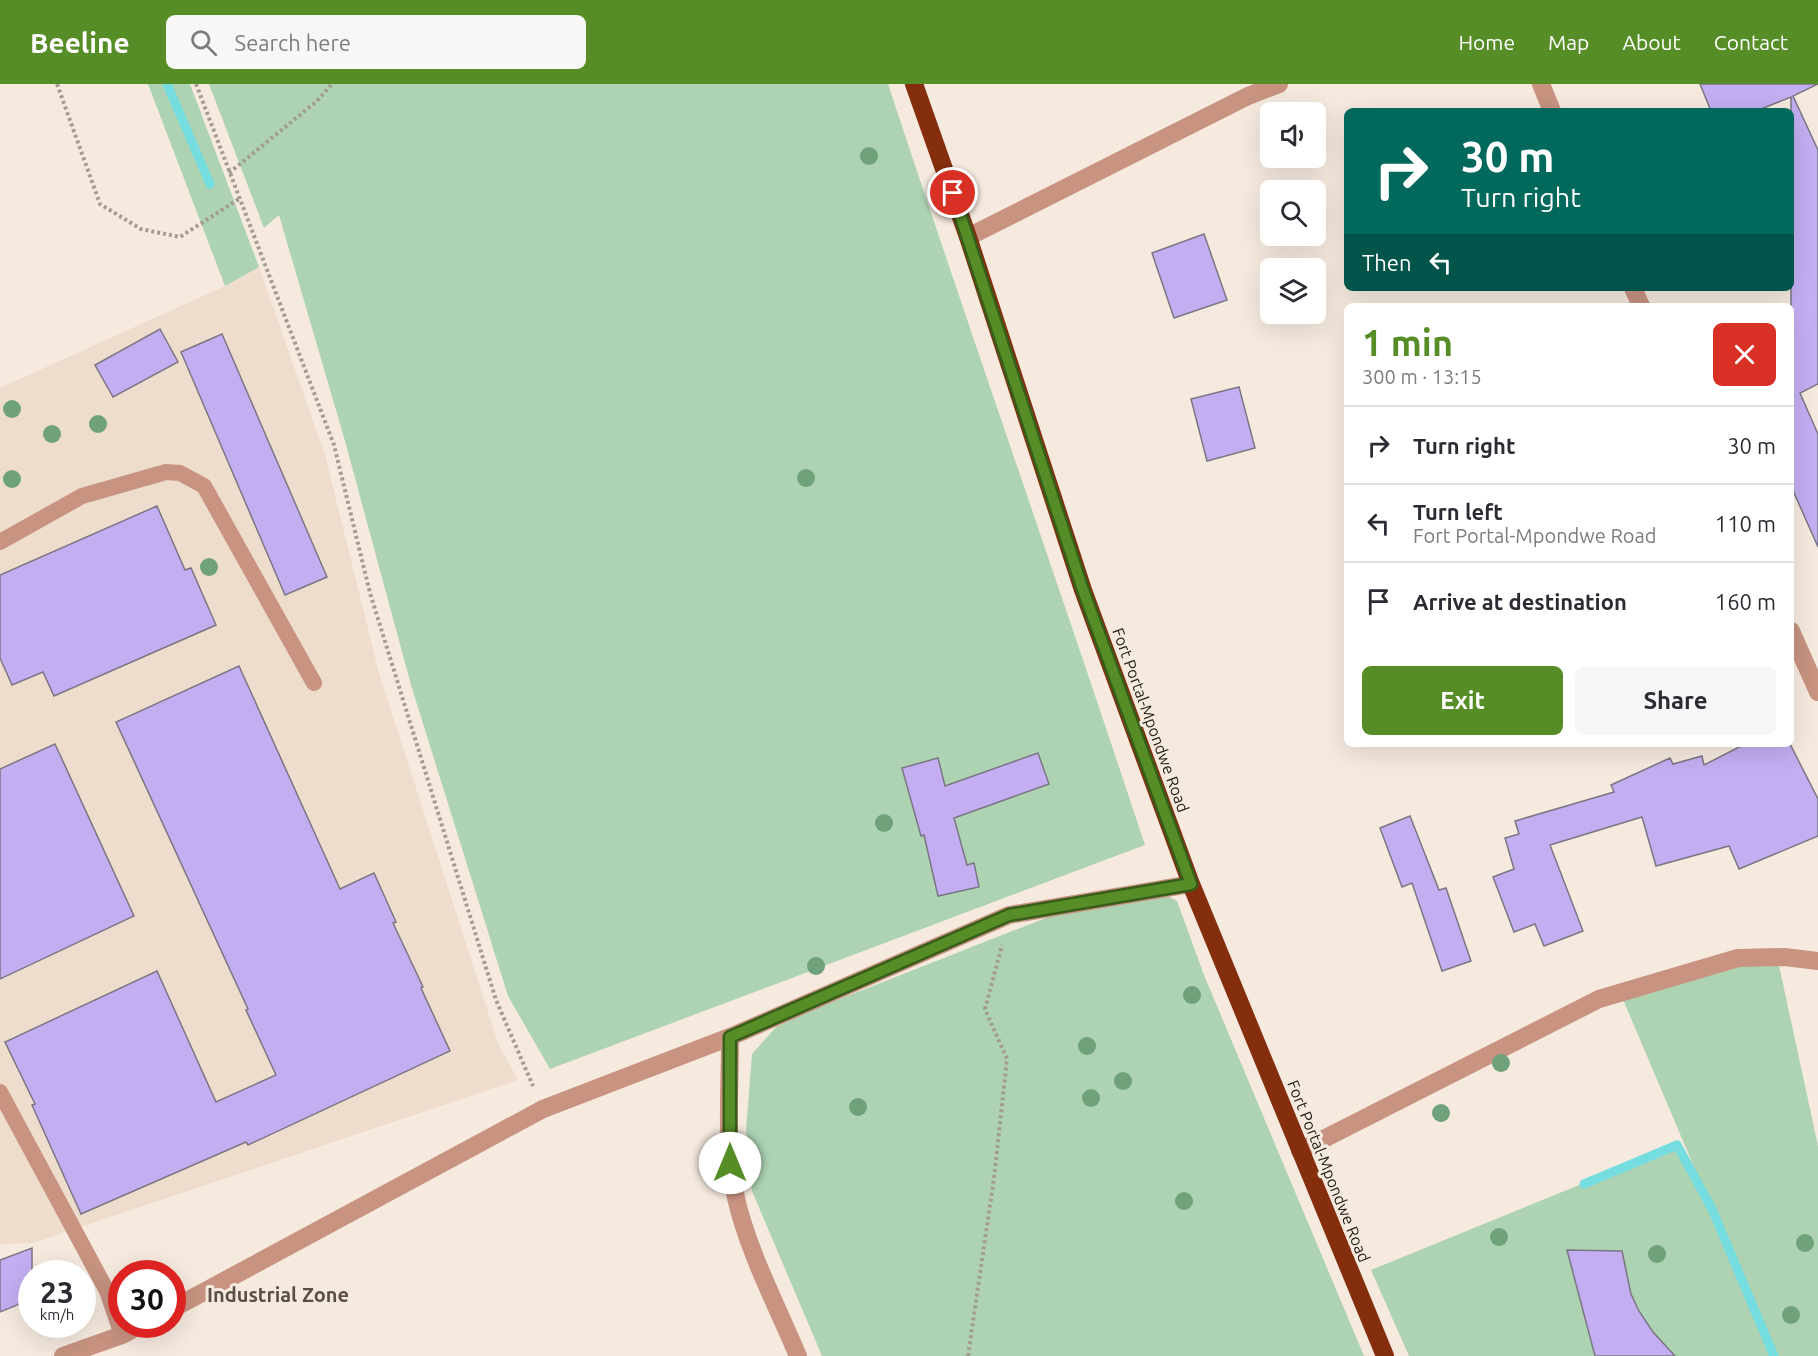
<!DOCTYPE html>
<meta charset="utf-8">
<style>
body{margin:0;font-family:Ubuntu,sans-serif;background:#f7f7f7;color:#2b2b33;height:100vh;display:flex;flex-direction:column;font-size:22px;white-space:nowrap}
*{box-sizing:border-box;margin:0}
p{font-size:20px;color:#7c7c81}
.icon{flex:none;width:33px;height:33px;fill:none;stroke:currentColor;stroke-width:2;stroke-linecap:round;stroke-linejoin:round}
.map{position:relative;flex:1;overflow:hidden}
.details{position:absolute;left:1344px;top:219px;width:450px;height:444px;display:flex;flex-direction:column;background:#fff;border-radius:9px;box-shadow:0 6px 24px #0002}
.details>*{flex:none}
.top-card{position:absolute;left:1344px;top:24px;width:450px;height:183px;border-radius:9px;box-shadow:0 6px 24px #0002;background:#00695c;color:#fff;overflow:hidden}
.fabs{position:absolute;left:1260px;top:18px;display:grid;gap:12px}
.fabs a{display:grid;place-items:center;width:66px;height:66px;border-radius:9px;background:#fff;box-shadow:0 6px 24px #0002;font-size:30px}
.speed{position:absolute;left:18px;top:1176px;display:flex;gap:12px;font-size:30px;font-weight:700;text-align:center}
.speed>*{display:grid;place-content:center;width:78px;height:78px;border-radius:50%;background:#fff;box-shadow:0 6px 24px #0002;line-height:1}
.speed small{font-size:15px;font-weight:400}
.speed .limit{border:9px solid #d22;background:#fff;color:#111}
.pin{position:absolute;display:grid;place-items:center;width:51px;height:51px;color:#fff;margin:-26px;border:3px solid #fff;border-radius:50%;box-shadow:0 2px 6px #0007}
.me{position:absolute;width:66px;margin:-33px;rotate:0deg;stroke-linejoin:round;filter:drop-shadow(0 0 4px #0008)}
.turn{display:flex;align-items:center;gap:21px;height:126px;padding:0 18px;font-size:27px}
.turn .icon{width:78px;height:78px;stroke-width:2.5}
.turn b{display:block;font-size:42px;line-height:51px}
.then{display:flex;align-items:center;height:57px;padding:0 18px;background:#0003;gap:12px;font-size:22px}
.round{display:grid;place-items:center;flex:none;width:63px;height:63px;border-radius:9px;background:#f7f7f7}
.headline{display:flex;align-items:center;justify-content:space-between;height:102px;padding:0 18px}
h1{font-size:36px;font-weight:600;line-height:45px;color:#568d27}
.button{display:flex;gap:12px;margin-top:auto;padding:12px 18px}
.button a{flex:1;height:69px;border-radius:9px;background:#568d27;color:#fff;font-size:24px;font-weight:600;line-height:69px;text-align:center}
.button a+a{background:#f7f7f7;color:#2b2b33}
ul{padding:0;list-style:none}
li{display:flex;align-items:center;gap:18px;height:78px;padding:0 18px;border-top:2px solid #e1e1e2}
li div{flex:1}
li b{display:block;font-size:22px}
li em{font-style:normal}
header{display:flex;align-items:center;gap:36px;box-sizing:border-box;height:84px;padding:0 30px;background:#568d27;color:#fff}
header strong{font-size:28px}
nav{display:flex;gap:33px;margin-inline-start:auto;font-size:21px}
.search{width:420px;height:54px;background:#f7f7f7;display:flex;align-items:center;gap:15px;box-sizing:border-box;padding:0 21px;border-radius:9px;color:#7c7c81;font-size:22px}
.map>svg:first-child{display:block}
.built{fill:#eedccc}
.green{fill:#add3b3}
.lines{fill:none;stroke-linecap:round;stroke-linejoin:round}
.stream{stroke:#75dddf;stroke-width:9}
.building{fill:#c3aef2;stroke:#7a7783;stroke-width:1.5}
.path{stroke:#a49c93;stroke-width:4;stroke-dasharray:3 3;stroke-linecap:butt}
.lane{stroke:#c89381;stroke-width:16}
.street{stroke:#c89381;stroke-width:18}
.highway{stroke:#842e0d;stroke-width:18}
.tree{fill:#6fa27b}
.route-casing{stroke:#385c19;stroke-width:15}
.route{stroke:#568d27;stroke-width:10}
.labels{text-anchor:middle;dominant-baseline:central;stroke-width:6;stroke-linejoin:round;paint-order:stroke}
.street-label{font-size:16px;fill:#24201c;stroke:#f6eadf}
.quarter-label{font-size:20px;font-weight:bold;fill:#584e45;stroke:#f6eadf}
</style>
<header>
<strong>Beeline</strong>
<div class="search"><svg class="icon" aria-label="search" viewBox="0 0 24 24"><circle cx="10" cy="10" r="6"/><path d="M15 15l6 6"/></svg>Search here</div>
<nav><a>Home</a><a>Map</a><a>About</a><a>Contact</a></nav>
</header>
<div class="map">
<svg width="1818" height="1272" viewBox="0 0 1818 1272">
<rect width="100%" height="100%" fill="#f6eadf"/>
<polygon class="built" points="259,183 325,371 379,589 498,959 518,996 33,1159 0,1160 0,304 225,202"/>
<g class="green">
<polygon points="148,0 190,0 259,183 225,202"/>
<path d="M209 0H888C972 254 1061 507 1145 761L550 985 508 912 411 601 345 357 279 131 264 144Z"/>
<polygon points="1148,802 1177,817 1204,891 1364,1272 822,1272 752,1107 746,1046 752,970 776,943 812,926 1104,811"/>
<polygon points="1777,872 1818,1062 1818,1272 1409,1272 1371,1186 1677,1061 1708,1116 1619,906"/>
</g>
<g class="lines">
<g class="stream">
<polyline points="167,0 210,100"/>
<polyline points="1584,1100 1677,1061 1712,1125 1774,1272"/>
</g>
</g>
<g class="building">
<polygon points="1700,0 1818,0 1793,12 1818,66 1818,300 1800,309 1818,350 1818,463 1791,402 1791,13 1756,27 1711,27"/>
<polygon points="1204,150 1227,216 1174,234 1152,169"/>
<polygon points="160,245 178,278 113,313 95,281"/>
<polygon points="222,250 327,493 285,511 181,268"/>
<polygon points="1239,303 1255,364 1207,377 1191,315"/>
<polygon points="157,422 185,486 191,484 216,541 54,612 43,588 12,601 0,574 0,491"/>
<polygon points="239,582 340,805 374,789 396,838 393,839 423,903 421,904 450,967 248,1061 246,1058 81,1130 32,1021 35,1020 5,958 157,887 216,1018 276,991 246,926 248,925 116,638"/>
<polygon points="55,660 134,832 0,895 0,685"/>
<polygon points="1745,660 1790,660 1818,715 1818,752 1739,785 1729,762 1656,782 1642,733 1550,761 1583,847 1544,862 1535,840 1514,848 1493,793 1514,785 1505,754 1519,750 1515,737 1614,708 1611,701 1670,674 1673,680 1702,672 1704,681"/>
<polygon points="1038,669 1049,700 954,734 967,781 974,779 979,803 938,812 924,751 921,752 902,684 938,674 945,702"/>
<polygon points="1410,732 1439,806 1446,804 1471,877 1442,887 1412,799 1402,803 1380,744"/>
<polygon points="32,1164 32,1215 0,1228 0,1176"/>
<polygon points="1567,1166 1622,1167 1631,1210 1639,1227 1653,1248 1675,1272 1595,1272"/>
</g>
<g class="lines">
<g class="path">
<polyline points="57,0 100,120 141,145 180,153 239,115"/>
<polyline points="196,0 334,361 370,509 496,916 533,1002"/>
<polyline points="229,89 317,17 332,0"/>
<polyline points="968,1272 994,1094 1007,975 985,925 1002,861"/>
</g>
<g class="lane">
<polyline points="0,458 82,412 166,388 180,389 204,402 314,599"/>
<polyline points="0,1008 107,1207 122,1251"/>
</g>
<g class="street">
<polyline points="1541,0 1552,27"/>
<polyline points="968,153 1248,12 1279,0"/>
<polyline points="1633,204 1641,222"/>
<polyline points="1791,547 1818,608"/>
<path d="M730 953C730 1006 725 1062 736 1114 748 1167 777 1222 798 1272"/>
<polyline points="1300,1067 1599,915 1738,874 1785,873 1818,877"/>
<polyline points="172,1225 543,1025 730,953 1009,831 1191,800"/>
<polyline points="63,1272 122,1251 142,1240"/>
</g>
<polyline class="highway" points="914,0 968,153 1083,506 1191,800 1385,1272"/>
</g>
<g class="tree">
<circle cx="869" cy="72" r="9"/>
<circle cx="12" cy="325" r="9"/>
<circle cx="98" cy="340" r="9"/>
<circle cx="52" cy="350" r="9"/>
<circle cx="806" cy="394" r="9"/>
<circle cx="12" cy="395" r="9"/>
<circle cx="209" cy="483" r="9"/>
<circle cx="884" cy="739" r="9"/>
<circle cx="816" cy="882" r="9"/>
<circle cx="1192" cy="911" r="9"/>
<circle cx="1087" cy="962" r="9"/>
<circle cx="1501" cy="979" r="9"/>
<circle cx="1123" cy="997" r="9"/>
<circle cx="1091" cy="1014" r="9"/>
<circle cx="858" cy="1023" r="9"/>
<circle cx="1441" cy="1029" r="9"/>
<circle cx="1184" cy="1117" r="9"/>
<circle cx="1499" cy="1153" r="9"/>
<circle cx="1805" cy="1159" r="9"/>
<circle cx="1657" cy="1170" r="9"/>
<circle cx="1791" cy="1231" r="9"/>
</g>
<g class="lines">
<g class="route-casing">
<polyline id="route" points="730,1079 730,953 1009,831 1191,800 1083,506 953,109"/>
</g>
<use href="#route" class="route"/>
</g>
<g class="labels">
<g class="street-label">
<text transform="translate(1151 636) rotate(70)">Fort Portal-Mpondwe Road</text>
<text transform="translate(1329 1087) rotate(68)">Fort Portal-Mpondwe Road</text>
</g>
<g class="quarter-label">
<text x="278" y="1210">Industrial Zone</text>
</g>
</g>
</svg>
<div class="fabs">
<a><svg class="icon" aria-label="sound" viewBox="0 0 24 24"><path d="M4 9h4l5-4v14l-5-4H4zM17 9q2 3 0 6"/></svg></a>
<a><svg class="icon" aria-label="search" viewBox="0 0 24 24"><circle cx="10" cy="10" r="6"/><path d="M15 15l6 6"/></svg></a>
<a><svg class="icon" aria-label="layers" viewBox="0 0 24 24"><path d="M12 4l9 5-9 5-9-5zM3 14l9 5 9-5"/></svg></a>
</div>
<div class="speed"><div>23<small>km/h</small></div><div class="limit">30</div></div>
<div class="pin" style="left:953px;top:109px;background:#d93025"><svg class="icon" aria-label="arrive" viewBox="0 0 24 24"><path d="M6 21V4h12l-3 4 3 4H6"/></svg></div>
<svg class="me" style="left:730px;top:1079px" viewBox="-20 -20 40 40"><circle r="19" fill="#fff"/><path d="M0-13L10 11 0 6-10 11z" fill="#568d27"/></svg>
<div class="top-card">
<div class="turn"><svg class="icon" aria-label="right" viewBox="0 0 24 24"><path d="M7 20v-9h11M14 6l5 5-5 5"/></svg><div><b>30 m</b>Turn right</div></div>
<div class="then">Then<svg class="icon" aria-label="left" viewBox="0 0 24 24"><path d="M17 20v-9H6M10 6l-5 5 5 5"/></svg></div>
</div>
<section class="details">
<div class="headline"><div><h1>1 min</h1><p>300 m · 13:15</p></div><a class="round" style="background:#d93025;color:#fff"><svg class="icon" aria-label="close" viewBox="0 0 24 24"><path d="M6 6l12 12M18 6L6 18"/></svg></a></div>
<ul>
<li><svg class="icon" aria-label="right" viewBox="0 0 24 24"><path d="M7 20v-9h11M14 6l5 5-5 5"/></svg><div><b>Turn right</b></div><em>30 m</em></li>
<li><svg class="icon" aria-label="left" viewBox="0 0 24 24"><path d="M17 20v-9H6M10 6l-5 5 5 5"/></svg><div><b>Turn left</b><p>Fort Portal-Mpondwe Road</p></div><em>110 m</em></li>
<li><svg class="icon" aria-label="arrive" viewBox="0 0 24 24"><path d="M6 21V4h12l-3 4 3 4H6"/></svg><div><b>Arrive at destination</b></div><em>160 m</em></li>
</ul>
<div class="button"><a>Exit</a><a>Share</a></div>
</section>
</div>
